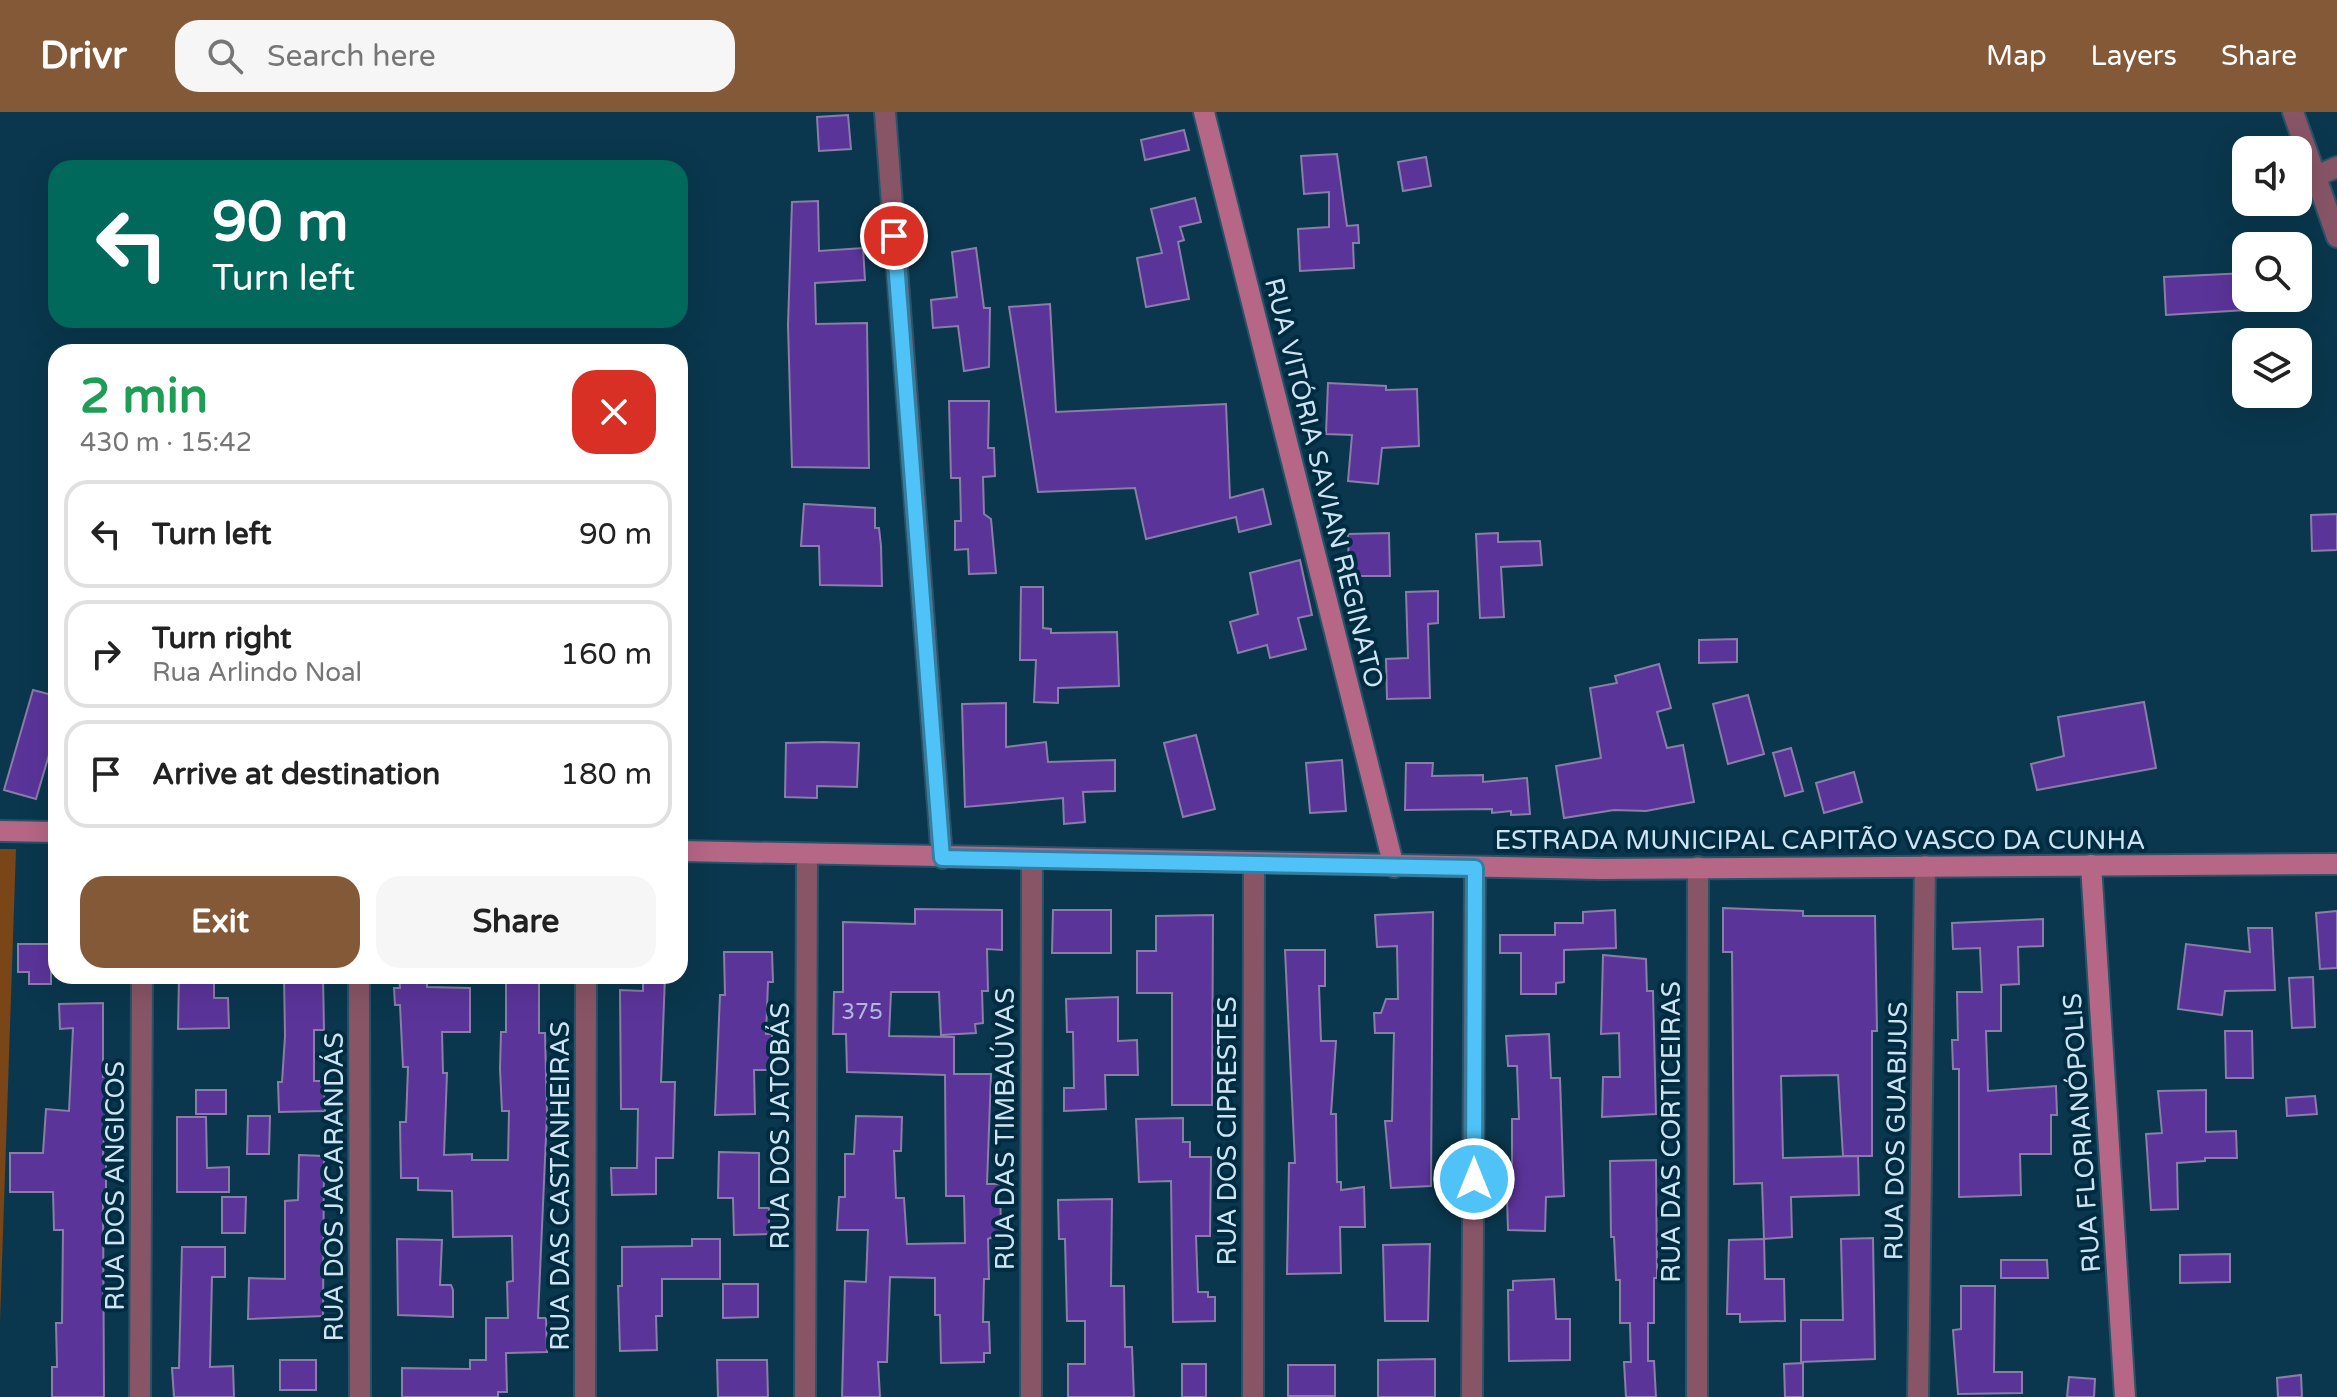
<!DOCTYPE html>
<meta charset="utf-8">
<style>
body{margin:0;font-family:"Varela Round",sans-serif;background:#f6f6f6;color:#222;height:100vh;display:flex;flex-direction:column;font-size:30px;white-space:nowrap}
*{box-sizing:border-box;margin:0}
p{font-size:26px;color:#767676}
.icon{flex:none;width:44px;height:44px;fill:none;stroke:currentColor;stroke-width:2;stroke-linecap:round;stroke-linejoin:round}
.map{position:relative;flex:1;overflow:hidden}
.sheet{position:absolute;left:48px;top:232px;width:640px;height:640px;display:flex;flex-direction:column;background:#fff;border-radius:24px;box-shadow:0 8px 32px #0002}
.sheet>*{flex:none}
.banner{position:absolute;left:48px;top:48px;width:640px;height:168px;border-radius:24px;box-shadow:0 8px 32px #0002;background:#00695c;color:#fff;overflow:hidden}
.fabs{position:absolute;left:2232px;top:24px;display:grid;gap:16px}
.fabs a{display:grid;place-items:center;width:80px;height:80px;border-radius:16px;background:#fff;box-shadow:0 8px 32px #0002;font-size:40px}
.pin{position:absolute;display:grid;place-items:center;width:68px;height:68px;color:#fff;margin:-34px;border:4px solid #fff;border-radius:50%;box-shadow:0 2px 8px #0007}
.me{position:absolute;width:88px;margin:-44px;rotate:0deg;stroke-linejoin:round;filter:drop-shadow(0 0 6px #0008)}
.turn{display:flex;align-items:center;gap:28px;height:168px;padding:0 32px;font-size:36px}
.turn .icon{width:104px;height:104px;stroke-width:2.5}
.turn b{display:block;font-size:56px;line-height:68px}
.round{display:grid;place-items:center;flex:none;width:84px;height:84px;border-radius:24px;background:#f6f6f6}
.overview{display:flex;align-items:center;justify-content:space-between;height:136px;padding:0 32px}
h1{font-size:48px;font-weight:700;line-height:60px;color:#1e9e55}
.primary-button{display:flex;gap:16px;margin-top:auto;padding:16px 32px}
.primary-button a{flex:1;height:92px;border-radius:24px;background:#845938;color:#fff;font-size:32px;font-weight:700;line-height:92px;text-align:center}
.primary-button a+a{background:#f6f6f6;color:#222}
ul{padding:0;list-style:none}
li{display:flex;align-items:center;gap:24px;height:108px;margin:0 16px 12px;padding:0 16px;border:4px solid #e0e0e0;border-radius:24px}
li div{flex:1}
li b{display:block;font-size:30px}
li em{font-style:normal}
header{display:flex;align-items:center;gap:48px;box-sizing:border-box;height:112px;padding:0 40px;background:#845938;color:#fff}
header strong{font-size:38px}
nav{display:flex;gap:44px;margin-inline-start:auto;font-size:28px}
.search{width:560px;height:72px;background:#f6f6f6;display:flex;align-items:center;gap:20px;box-sizing:border-box;padding:0 28px;border-radius:24px;color:#767676;font-size:30px}
.map>svg:first-child{display:block}
.green{fill:#7a4517}
.building{fill:#5b349a;stroke:#897ea7;stroke-width:2}
.lines{fill:none;stroke-linecap:round;stroke-linejoin:round}
.street-casing{stroke:#295367;stroke-width:24}
.secondary-casing{stroke:#295367;stroke-width:24}
.street{stroke:#885567;stroke-width:20}
.secondary{stroke:#b66785;stroke-width:20}
.route-casing{stroke:#337fa1;stroke-width:20}
.route{stroke:#4fc3f7;stroke-width:14}
.labels{text-anchor:middle;dominant-baseline:central;stroke-width:8;stroke-linejoin:round;paint-order:stroke}
.number-label{font-size:22px;fill:#b1b8dc}
.street-label{font-size:26px;fill:#cee4f2;stroke:#002c42}
</style>
<header>
<strong>Drivr</strong>
<div class="search"><svg class="icon" aria-label="search" viewBox="0 0 24 24"><circle cx="10" cy="10" r="6"/><path d="M15 15l6 6"/></svg>Search here</div>
<nav><a>Map</a><a>Layers</a><a>Share</a></nav>
</header>
<div class="map">
<svg width="2337" height="1285" viewBox="0 0 2337 1285">
<rect width="100%" height="100%" fill="#0a374d"/>
<polygon class="green" points="0,737 16,737 0,1210"/>
<g class="building">
<polygon points="848,3 851,37 819,39 817,5"/>
<polygon points="1184,18 1189,38 1145,48 1141,28"/>
<polygon points="1337,42 1347,114 1358,113 1359,131 1353,131 1354,156 1300,159 1298,117 1329,115 1329,80 1304,82 1301,44"/>
<polygon points="1426,45 1431,74 1403,79 1398,50"/>
<polygon points="1195,86 1201,110 1180,115 1184,128 1178,130 1189,187 1146,195 1137,146 1162,141 1151,97"/>
<polygon points="818,89 819,139 863,136 865,168 815,171 816,212 867,211 869,356 792,355 788,213 792,90"/>
<polygon points="976,136 984,196 990,196 989,255 964,259 958,214 933,216 931,188 957,185 952,140"/>
<polygon points="2246,161 2246,198 2166,203 2164,165"/>
<polygon points="1050,192 1056,300 1226,292 1230,386 1263,377 1271,412 1239,420 1236,405 1146,427 1135,376 1038,380 1009,195"/>
<polygon points="1328,271 1386,274 1386,278 1417,277 1419,334 1382,336 1378,372 1348,369 1352,323 1326,322"/>
<polygon points="949,289 989,289 988,336 994,336 995,364 983,365 984,402 991,407 996,461 969,462 968,437 955,438 955,409 961,409 960,366 951,366"/>
<polygon points="804,392 875,396 875,416 879,416 881,434 882,474 820,473 819,434 801,434"/>
<polygon points="2337,402 2337,438 2312,439 2311,403"/>
<polygon points="1389,421 1390,464 1349,464 1348,422"/>
<polygon points="1498,421 1498,430 1540,429 1542,453 1501,455 1504,505 1480,506 1476,422"/>
<polygon points="1300,448 1312,503 1298,506 1306,537 1270,546 1267,533 1238,541 1230,510 1258,502 1250,461"/>
<polygon points="1021,475 1043,475 1043,516 1051,517 1051,521 1117,520 1119,574 1058,576 1058,591 1034,590 1036,548 1020,548"/>
<polygon points="1438,479 1438,511 1428,512 1430,586 1387,587 1386,547 1408,546 1406,480"/>
<polygon points="1737,527 1737,550 1699,551 1699,528"/>
<polygon points="1659,552 1671,596 1657,600 1667,636 1683,633 1694,690 1646,699 1614,698 1564,706 1556,654 1601,646 1590,576 1617,571 1615,564"/>
<polygon points="33,578 56,584 56,619 36,687 4,678"/>
<polygon points="1748,583 1764,642 1728,652 1713,592"/>
<polygon points="2144,590 2156,656 2037,678 2031,652 2064,644 2058,605"/>
<polygon points="1006,591 1006,635 1046,630 1048,650 1115,648 1115,679 1083,680 1085,710 1064,712 1063,686 965,695 962,592"/>
<polygon points="1196,623 1215,697 1183,705 1164,631"/>
<polygon points="823,630 859,631 857,675 817,674 817,686 785,685 786,631"/>
<polygon points="1791,636 1803,679 1785,684 1773,641"/>
<polygon points="1342,648 1346,699 1310,701 1306,651"/>
<polygon points="1406,651 1433,651 1432,664 1483,663 1483,670 1527,666 1530,702 1511,703 1511,699 1492,701 1492,697 1405,698"/>
<polygon points="1854,660 1862,690 1824,701 1816,671"/>
<polygon points="1723,796 1803,799 1803,804 1875,804 1877,919 1872,919 1872,1044 1843,1044 1838,963 1781,964 1783,1046 1858,1044 1859,1083 1791,1085 1792,1125 1764,1127 1762,1071 1734,1072 1732,840 1723,840"/>
<polygon points="915,797 1002,798 1002,838 987,837 988,879 982,879 983,911 975,912 976,921 941,923 939,880 891,880 889,924 954,925 954,962 991,962 987,1072 1000,1072 1001,1121 988,1127 989,1167 984,1167 983,1210 989,1210 990,1241 984,1241 984,1250 941,1251 940,1203 935,1203 935,1166 890,1165 887,1250 878,1250 880,1285 842,1285 845,1169 866,1170 868,1118 837,1118 839,1085 845,1085 845,1042 854,1042 856,1004 902,1005 901,1039 894,1039 896,1086 904,1086 907,1132 965,1131 964,1084 946,1084 945,963 847,960 846,922 833,922 834,880 843,880 843,810 915,812"/>
<polygon points="1053,798 1111,798 1111,841 1052,841"/>
<polygon points="1615,798 1616,836 1564,838 1564,870 1556,871 1556,882 1521,882 1521,841 1500,841 1500,823 1555,823 1555,811 1583,811 1583,800"/>
<polygon points="2337,799 2337,856 2320,857 2316,801"/>
<polygon points="1433,800 1431,1074 1391,1076 1385,1009 1392,1009 1394,921 1375,921 1374,901 1381,901 1386,887 1398,887 1397,834 1377,835 1375,803"/>
<polygon points="1213,803 1212,993 1172,993 1172,881 1137,881 1137,839 1156,839 1156,804"/>
<polygon points="2043,807 2043,834 2018,835 2019,872 2001,873 2001,919 1986,919 1988,979 2056,974 2057,1003 2051,1003 2051,1042 2020,1042 2021,1083 1959,1085 1959,957 1953,957 1952,928 1958,928 1957,880 1982,880 1980,836 1953,837 1952,811"/>
<polygon points="2248,816 2272,816 2275,878 2225,879 2222,903 2178,897 2186,832 2250,840"/>
<polygon points="18,832 51,832 51,872 29,872 29,860 18,860"/>
<polygon points="1285,838 1325,838 1325,874 1319,874 1321,929 1336,929 1331,1002 1336,1002 1337,1070 1341,1070 1341,1078 1364,1075 1365,1115 1340,1115 1341,1161 1287,1162 1289,1051 1295,1051"/>
<polygon points="724,840 772,840 773,870 768,870 766,922 772,922 771,958 754,958 755,1002 715,1003 720,883 725,883"/>
<polygon points="1603,843 1646,847 1647,879 1653,879 1656,1002 1602,1005 1603,965 1620,965 1619,921 1601,922"/>
<polygon points="179,864 214,864 214,886 228,886 229,916 178,917"/>
<polygon points="284,864 323,864 324,918 314,918 314,969 324,969 325,999 279,1000 278,970 282,970 285,924"/>
<polygon points="399,864 427,864 427,875 470,876 470,920 442,920 443,961 447,961 444,1043 472,1042 472,1048 508,1048 509,999 502,999 500,957 501,920 506,920 506,864 539,864 539,921 545,921 547,1002 538,1206 546,1206 547,1240 506,1241 507,1280 498,1280 498,1285 402,1285 402,1256 470,1257 470,1248 486,1248 486,1206 508,1206 507,1170 513,1169 512,1124 453,1125 452,1079 418,1078 418,1066 401,1066 400,1010 406,1010 408,955 403,955 400,893 395,893 394,876 400,876"/>
<polygon points="643,864 665,864 661,970 675,970 673,1046 656,1046 656,1082 612,1083 611,1056 637,1056 638,997 621,997 620,878 643,879"/>
<polygon points="2313,865 2315,915 2292,916 2289,866"/>
<polygon points="1118,885 1118,929 1137,928 1138,963 1105,963 1106,997 1064,999 1064,976 1074,976 1073,920 1067,920 1066,887"/>
<polygon points="103,891 103,965 107,965 103,1045 106,1045 106,1079 103,1079 104,1285 52,1285 52,1255 57,1255 56,1211 62,1211 63,1118 54,1118 53,1080 10,1080 10,1041 43,1041 46,997 69,999 73,916 60,917 59,892"/>
<polygon points="2225,919 2252,919 2253,966 2226,966"/>
<polygon points="1549,922 1551,966 1560,966 1564,1084 1546,1085 1545,1119 1508,1118 1506,1054 1512,1054 1512,1007 1519,1007 1517,954 1508,954 1506,924"/>
<rect x="196" y="978" width="30" height="24"/>
<polygon points="2206,978 2206,1020 2236,1019 2237,1046 2205,1046 2205,1049 2177,1051 2178,1097 2151,1098 2146,1022 2162,1021 2158,979"/>
<polygon points="2315,984 2317,1002 2287,1004 2286,986"/>
<polygon points="248,1004 270,1004 269,1042 247,1042"/>
<polygon points="177,1005 206,1005 207,1056 229,1055 229,1080 177,1080"/>
<polygon points="1183,1006 1183,1030 1190,1030 1190,1045 1211,1045 1210,1124 1196,1124 1198,1180 1208,1180 1208,1185 1215,1185 1215,1209 1173,1210 1171,1069 1139,1070 1136,1007"/>
<polygon points="719,1040 759,1041 759,1096 769,1096 769,1122 734,1123 733,1086 718,1086"/>
<polygon points="299,1043 324,1044 323,1204 248,1207 249,1166 285,1167 285,1089 298,1088"/>
<polygon points="1656,1048 1657,1166 1654,1166 1654,1211 1648,1211 1648,1249 1654,1249 1656,1285 1626,1285 1624,1250 1631,1250 1630,1211 1620,1211 1620,1168 1616,1168 1614,1125 1611,1125 1610,1049"/>
<polygon points="222,1085 246,1085 245,1121 222,1121"/>
<polygon points="1112,1087 1111,1174 1124,1174 1125,1235 1132,1235 1134,1285 1068,1285 1068,1252 1085,1252 1085,1209 1067,1209 1065,1127 1059,1127 1058,1088"/>
<polygon points="1873,1126 1875,1247 1801,1250 1801,1208 1843,1208 1841,1127"/>
<polygon points="397,1127 442,1128 440,1173 451,1173 453,1178 453,1205 398,1203"/>
<polygon points="692,1127 720,1127 720,1167 662,1167 662,1204 656,1204 657,1238 620,1239 618,1174 622,1174 622,1135 692,1134"/>
<polygon points="1764,1127 1765,1167 1784,1167 1785,1209 1740,1210 1740,1202 1727,1202 1729,1128"/>
<polygon points="1430,1132 1428,1209 1385,1209 1383,1133"/>
<polygon points="182,1135 225,1135 225,1165 212,1165 210,1255 233,1254 234,1285 174,1285 172,1256 179,1256"/>
<polygon points="2230,1142 2230,1170 2180,1171 2180,1143"/>
<polygon points="2001,1148 2047,1148 2048,1166 2001,1166"/>
<polygon points="1554,1167 1556,1207 1570,1207 1570,1248 1509,1249 1508,1178 1513,1178 1513,1169"/>
<polygon points="723,1172 758,1172 758,1205 723,1206"/>
<polygon points="1961,1174 1995,1174 1994,1260 2022,1260 2022,1281 1958,1282 1953,1218 1961,1217"/>
<polygon points="1435,1247 1435,1285 1378,1285 1378,1248"/>
<rect x="280" y="1248" width="36" height="30"/>
<polygon points="717,1248 767,1248 768,1285 718,1285"/>
<polygon points="1803,1251 1803,1285 1785,1285 1784,1252"/>
<rect x="1182" y="1252" width="24" height="33"/>
<rect x="1288" y="1253" width="47" height="31"/>
<polygon points="2301,1263 2302,1285 2278,1285 2277,1266"/>
<polygon points="2069,1265 2095,1267 2094,1285 2067,1285"/>
</g>
<g class="lines">
<g class="street-casing">
<g id="street">
<polyline points="885,0 942,746"/>
<polyline points="2293,0 2337,125"/>
<polyline points="2314,65 2337,55"/>
<polyline points="359,864 360,1285"/>
<polyline points="140,1285 142,864"/>
<polyline points="585,1285 586,864"/>
<polyline points="805,1285 807,743"/>
<polyline points="1031,1285 1032,748"/>
<polyline points="1253,1285 1254,753"/>
<polyline points="1472,1285 1475,756"/>
<polyline points="1697,1285 1698,755"/>
<polyline points="1918,1285 1925,754"/>
</g>
</g>
<g class="secondary-casing">
<g id="secondary">
<polyline points="1204,0 1394,755"/>
<polyline points="0,719 56,720"/>
<polyline points="680,739 1600,757 2337,752"/>
<polyline points="2091,753 2125,1285"/>
</g>
</g>
<use href="#street" class="street"/>
<use href="#secondary" class="secondary"/>
</g>
<g class="lines">
<g class="route-casing">
<polyline id="route" points="894,124 942,746 1475,756 1474,1067"/>
</g>
<use href="#route" class="route"/>
</g>
<g class="labels">
<g class="number-label">
<text x="862" y="900">375</text>
</g>
<g class="street-label">
<text transform="translate(1324 371) rotate(76)">RUA VITÓRIA SAVIAN REGINATO</text>
<text x="1820" y="728">ESTRADA MUNICIPAL CAPITÃO VASCO DA CUNHA</text>
<text transform="translate(780 1014) rotate(-90)">RUA DOS JATOBÁS</text>
<text transform="translate(1005 1017) rotate(-90)">RUA DAS TIMBAÚVAS</text>
<text transform="translate(1227 1019) rotate(-90)">RUA DOS CIPRESTES</text>
<text transform="translate(1896 1019) rotate(-89)">RUA DOS GUABIJUS</text>
<text transform="translate(1671 1020) rotate(-90)">RUA DAS CORTICEIRAS</text>
<text transform="translate(2082 1021) rotate(-94)">RUA FLORIANÓPOLIS</text>
<text transform="translate(115 1074) rotate(-90)">RUA DOS ANGICOS</text>
<text transform="translate(560 1074) rotate(-90)">RUA DAS CASTANHEIRAS</text>
<text transform="translate(334 1075) rotate(-90)">RUA DOS JACARANDÁS</text>
</g>
</g>
</svg>
<div class="fabs">
<a><svg class="icon" aria-label="sound" viewBox="0 0 24 24"><path d="M4 9h4l5-4v14l-5-4H4zM17 9q2 3 0 6"/></svg></a>
<a><svg class="icon" aria-label="search" viewBox="0 0 24 24"><circle cx="10" cy="10" r="6"/><path d="M15 15l6 6"/></svg></a>
<a><svg class="icon" aria-label="layers" viewBox="0 0 24 24"><path d="M12 4l9 5-9 5-9-5zM3 14l9 5 9-5"/></svg></a>
</div>
<div class="pin" style="left:894px;top:124px;background:#d93025"><svg class="icon" aria-label="arrive" viewBox="0 0 24 24"><path d="M6 21V4h12l-3 4 3 4H6"/></svg></div>
<svg class="me" style="left:1474px;top:1067px" viewBox="-20 -20 40 40"><circle r="17" fill="#4fc3f7" stroke="#fff" stroke-width="3"/><path d="M0-11L8 9 0 5-8 9z" fill="#fff"/></svg>
<div class="banner">
<div class="turn"><svg class="icon" aria-label="left" viewBox="0 0 24 24"><path d="M17 20v-9H6M10 6l-5 5 5 5"/></svg><div><b>90 m</b>Turn left</div></div>
</div>
<section class="sheet">
<div class="overview"><div><h1>2 min</h1><p>430 m · 15:42</p></div><a class="round" style="background:#d93025;color:#fff"><svg class="icon" aria-label="close" viewBox="0 0 24 24"><path d="M6 6l12 12M18 6L6 18"/></svg></a></div>
<ul>
<li><svg class="icon" aria-label="left" viewBox="0 0 24 24"><path d="M17 20v-9H6M10 6l-5 5 5 5"/></svg><div><b>Turn left</b></div><em>90 m</em></li>
<li><svg class="icon" aria-label="right" viewBox="0 0 24 24"><path d="M7 20v-9h11M14 6l5 5-5 5"/></svg><div><b>Turn right</b><p>Rua Arlindo Noal</p></div><em>160 m</em></li>
<li><svg class="icon" aria-label="arrive" viewBox="0 0 24 24"><path d="M6 21V4h12l-3 4 3 4H6"/></svg><div><b>Arrive at destination</b></div><em>180 m</em></li>
</ul>
<div class="primary-button"><a>Exit</a><a>Share</a></div>
</section>
</div>
